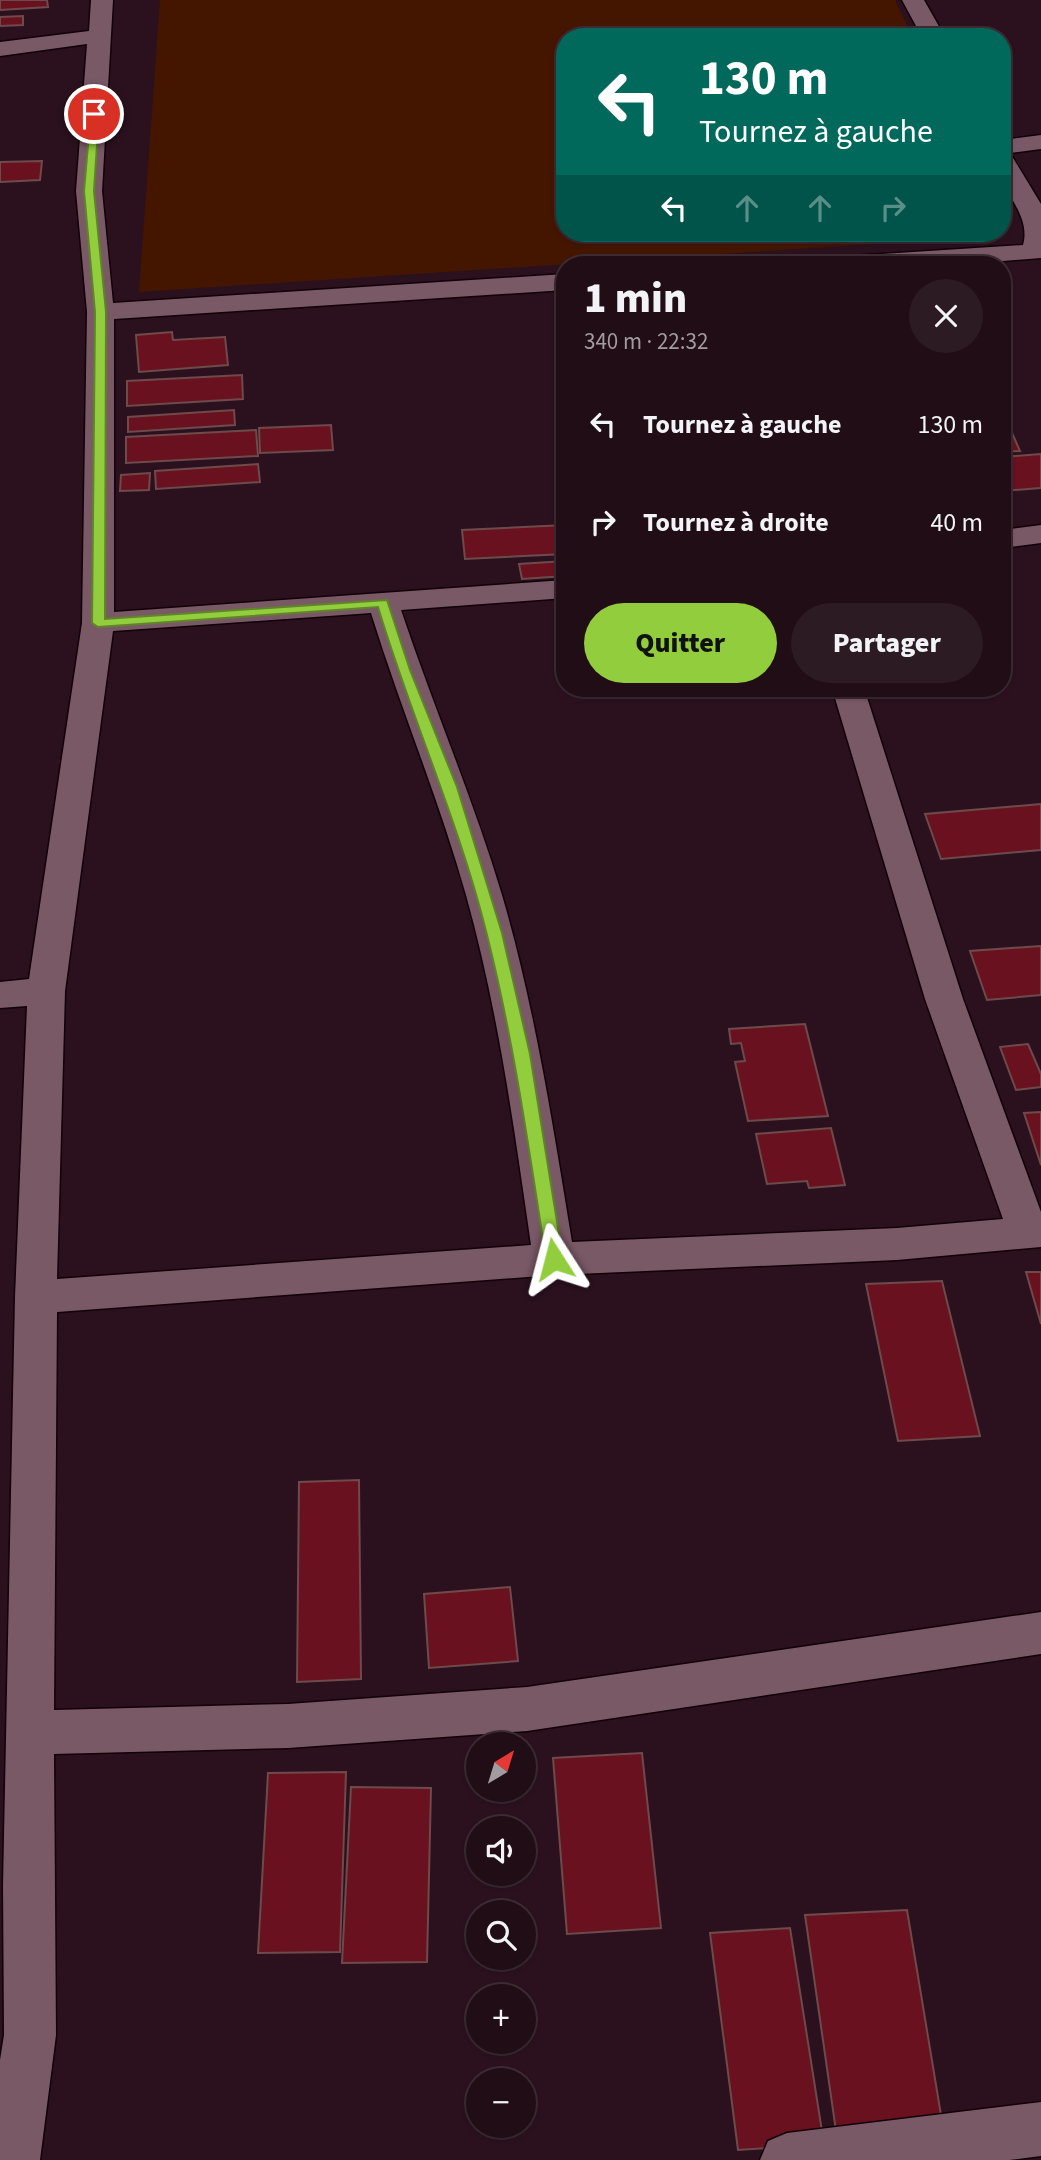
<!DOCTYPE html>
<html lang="fr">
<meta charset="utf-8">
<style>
body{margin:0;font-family:"Source Sans 3",sans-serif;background:#2d1b23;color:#f1f3f6;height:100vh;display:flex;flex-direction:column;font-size:26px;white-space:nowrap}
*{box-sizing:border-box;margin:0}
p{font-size:23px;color:#a29ca1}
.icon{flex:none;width:38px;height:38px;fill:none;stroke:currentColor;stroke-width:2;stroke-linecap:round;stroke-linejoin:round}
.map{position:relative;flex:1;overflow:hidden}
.sheet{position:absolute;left:556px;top:256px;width:455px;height:441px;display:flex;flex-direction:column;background:#200d16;border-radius:28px;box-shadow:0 2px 5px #0004,0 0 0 2px #3d2d35}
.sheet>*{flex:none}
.hud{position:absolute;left:556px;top:28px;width:455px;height:214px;border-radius:28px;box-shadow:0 2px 5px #0004,0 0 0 2px #3d2d35;background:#00695c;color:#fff;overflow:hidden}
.needle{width:46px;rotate:38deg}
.controls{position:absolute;left:466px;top:1732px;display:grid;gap:14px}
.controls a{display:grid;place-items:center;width:70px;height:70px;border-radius:50%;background:#200d16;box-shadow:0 2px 5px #0004,0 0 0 2px #3d2d35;font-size:35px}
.pin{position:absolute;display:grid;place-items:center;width:60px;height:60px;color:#fff;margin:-30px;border:4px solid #fff;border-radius:50%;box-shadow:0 2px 7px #0007}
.me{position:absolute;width:77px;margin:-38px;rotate:351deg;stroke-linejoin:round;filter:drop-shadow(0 0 5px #0008)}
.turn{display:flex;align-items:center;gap:24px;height:147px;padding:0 28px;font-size:32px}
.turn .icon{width:91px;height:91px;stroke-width:2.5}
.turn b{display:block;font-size:49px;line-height:60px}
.lanes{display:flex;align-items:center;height:66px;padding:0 28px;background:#0003;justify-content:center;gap:35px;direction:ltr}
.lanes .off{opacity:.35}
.round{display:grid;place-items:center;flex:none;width:74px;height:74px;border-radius:37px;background:#2d1b23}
.head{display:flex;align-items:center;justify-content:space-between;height:119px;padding:0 28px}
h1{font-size:42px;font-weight:800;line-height:52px}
.button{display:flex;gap:14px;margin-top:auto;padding:14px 28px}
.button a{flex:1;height:80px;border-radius:42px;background:#92cd3e;color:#111;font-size:28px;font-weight:800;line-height:80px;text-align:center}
.button a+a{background:#2d1b23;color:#f1f3f6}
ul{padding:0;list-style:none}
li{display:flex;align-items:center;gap:21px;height:98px;padding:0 28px}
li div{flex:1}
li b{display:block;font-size:26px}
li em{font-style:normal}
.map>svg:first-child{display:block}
.green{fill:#441600}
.building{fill:#69111f;stroke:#6d4a4b;stroke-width:2}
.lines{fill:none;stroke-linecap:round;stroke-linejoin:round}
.minor-casing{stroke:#120008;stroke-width:3}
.minor{fill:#7a5967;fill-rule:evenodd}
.route{fill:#92cd3e;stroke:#5f8528;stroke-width:2}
</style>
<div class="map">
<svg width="1041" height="2160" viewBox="0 0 1041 2160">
<rect width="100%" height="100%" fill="#2b111e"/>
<polygon class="green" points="160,0 895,0 913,37 565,37 565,233 985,233 982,237 139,292"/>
<g class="building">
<polygon points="0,0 47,0 48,7 0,10"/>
<polygon points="23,16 23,25 0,26 0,17"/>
<polygon points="42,161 40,180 0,182 0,162"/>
<polygon points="172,332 173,340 225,337 228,365 139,372 136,335"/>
<polygon points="242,375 243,399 127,406 127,381"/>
<polygon points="234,410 235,425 128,432 128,417"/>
<polygon points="331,425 333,450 260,453 259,428"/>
<polygon points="1003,426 1009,426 1020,451 1003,452"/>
<polygon points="256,430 258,456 126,463 126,437"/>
<polygon points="1041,454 1041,488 1003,491 1003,457"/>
<polygon points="258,464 260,482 156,489 155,471"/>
<polygon points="150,473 149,490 120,491 121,475"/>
<polygon points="565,525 565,554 465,559 462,530"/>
<polygon points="565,561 565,576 522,579 519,564"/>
<polygon points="1041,804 1041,850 941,859 925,814"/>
<polygon points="1041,946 1041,995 987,1000 970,951"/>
<polygon points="805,1024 828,1116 748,1121 735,1062 745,1061 741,1043 731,1044 729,1029"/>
<polygon points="1028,1044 1041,1074 1041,1087 1016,1090 1000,1047"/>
<polygon points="1041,1112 1041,1165 1024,1113"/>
<polygon points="831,1128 845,1185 809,1188 807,1181 767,1184 756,1134"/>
<polygon points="1026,1272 1041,1272 1041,1324"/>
<polygon points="942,1281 980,1436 898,1441 866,1284"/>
<polygon points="359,1480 361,1679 297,1682 299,1482"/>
<polygon points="510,1587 518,1661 429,1668 424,1594"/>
<polygon points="642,1753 661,1928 567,1934 553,1758"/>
<polygon points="346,1772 340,1952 258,1953 268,1773"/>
<polygon points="351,1787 431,1788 427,1962 342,1963"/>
<polygon points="907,1910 944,2133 837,2138 805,1915"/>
<polygon points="790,1928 824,2144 738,2150 710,1933"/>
</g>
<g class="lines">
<g class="minor-casing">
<g id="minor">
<path d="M91 0H113L102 191 113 303 565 274V290L114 319V612L565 580V598L401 610C433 706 473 798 502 895 535 1008 553 1126 572 1242L897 1228 1003 1219 925 999 832 688H864L963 999 1041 1212V1247L897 1260 554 1275 57 1312 54 1710 288 1704 527 1687 1041 1612V1654L527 1731 288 1748 54 1754 56 2035 40 2160H0V2060L4 2035 3 1885 15 1297 27 1006 0 1008V982L29 979 82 623 87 312 76 191 87 44 0 56V42L89 31ZM371 613C400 707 439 799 466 895 498 1009 514 1127 531 1245L57 1279 65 991 113 631Z"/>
<polygon points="902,0 924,0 945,37 922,37"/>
<path d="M1041 135V149L1010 153 1041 204V258L967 264H838L842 258 851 256 1023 245C1030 220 1011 202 1003 180 1000 169 1003 152 1003 140Z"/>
<polygon points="1041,525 1041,543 1003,548 1003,530"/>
<polygon points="1041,2102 1041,2156 1009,2160 760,2160 768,2141 787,2133"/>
</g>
</g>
<use href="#minor" class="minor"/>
</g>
<path class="route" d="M91 111 99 114 94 191 106 312 105 619 387 600 410 670 457 787 502 933 530 1054 563 1259 560 1264H548L546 1259C529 1150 514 1042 487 935 459 822 411 717 378 607L98 627 92 623 95 312 84 191Z"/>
</svg>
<div class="controls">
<a><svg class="needle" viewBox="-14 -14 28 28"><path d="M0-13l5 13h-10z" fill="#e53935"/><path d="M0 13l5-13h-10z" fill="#a29ca1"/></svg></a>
<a><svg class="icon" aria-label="sound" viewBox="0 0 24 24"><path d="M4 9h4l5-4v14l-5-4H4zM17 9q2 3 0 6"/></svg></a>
<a><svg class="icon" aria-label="search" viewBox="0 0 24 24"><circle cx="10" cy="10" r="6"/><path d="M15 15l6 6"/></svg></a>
<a>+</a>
<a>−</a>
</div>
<div class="pin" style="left:94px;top:114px;background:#d93025"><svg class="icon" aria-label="arrive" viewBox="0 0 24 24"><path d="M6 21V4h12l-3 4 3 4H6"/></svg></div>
<svg class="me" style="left:554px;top:1259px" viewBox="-20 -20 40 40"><path d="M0-17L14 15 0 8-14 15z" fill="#92cd3e" stroke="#fff" stroke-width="4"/></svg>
<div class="hud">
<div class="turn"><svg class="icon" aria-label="left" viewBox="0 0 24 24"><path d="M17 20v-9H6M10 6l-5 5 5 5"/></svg><div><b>130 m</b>Tournez à gauche</div></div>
<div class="lanes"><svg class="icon" aria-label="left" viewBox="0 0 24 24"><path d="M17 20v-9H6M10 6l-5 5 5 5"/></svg><svg class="icon off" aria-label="ahead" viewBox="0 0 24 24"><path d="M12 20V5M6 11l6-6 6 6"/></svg><svg class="icon off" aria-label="ahead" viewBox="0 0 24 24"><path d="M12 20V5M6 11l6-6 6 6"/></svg><svg class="icon off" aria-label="right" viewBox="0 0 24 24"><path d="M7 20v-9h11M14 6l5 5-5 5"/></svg></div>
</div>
<section class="sheet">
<div class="head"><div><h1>1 min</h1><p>340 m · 22:32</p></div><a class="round"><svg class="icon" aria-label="close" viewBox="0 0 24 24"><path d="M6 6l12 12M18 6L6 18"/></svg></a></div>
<ul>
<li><svg class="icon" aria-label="left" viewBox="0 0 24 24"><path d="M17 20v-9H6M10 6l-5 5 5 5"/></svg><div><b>Tournez à gauche</b></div><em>130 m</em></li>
<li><svg class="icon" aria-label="right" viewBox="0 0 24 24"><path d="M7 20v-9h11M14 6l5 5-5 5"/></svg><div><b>Tournez à droite</b></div><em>40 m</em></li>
</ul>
<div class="button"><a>Quitter</a><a>Partager</a></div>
</section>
</div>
